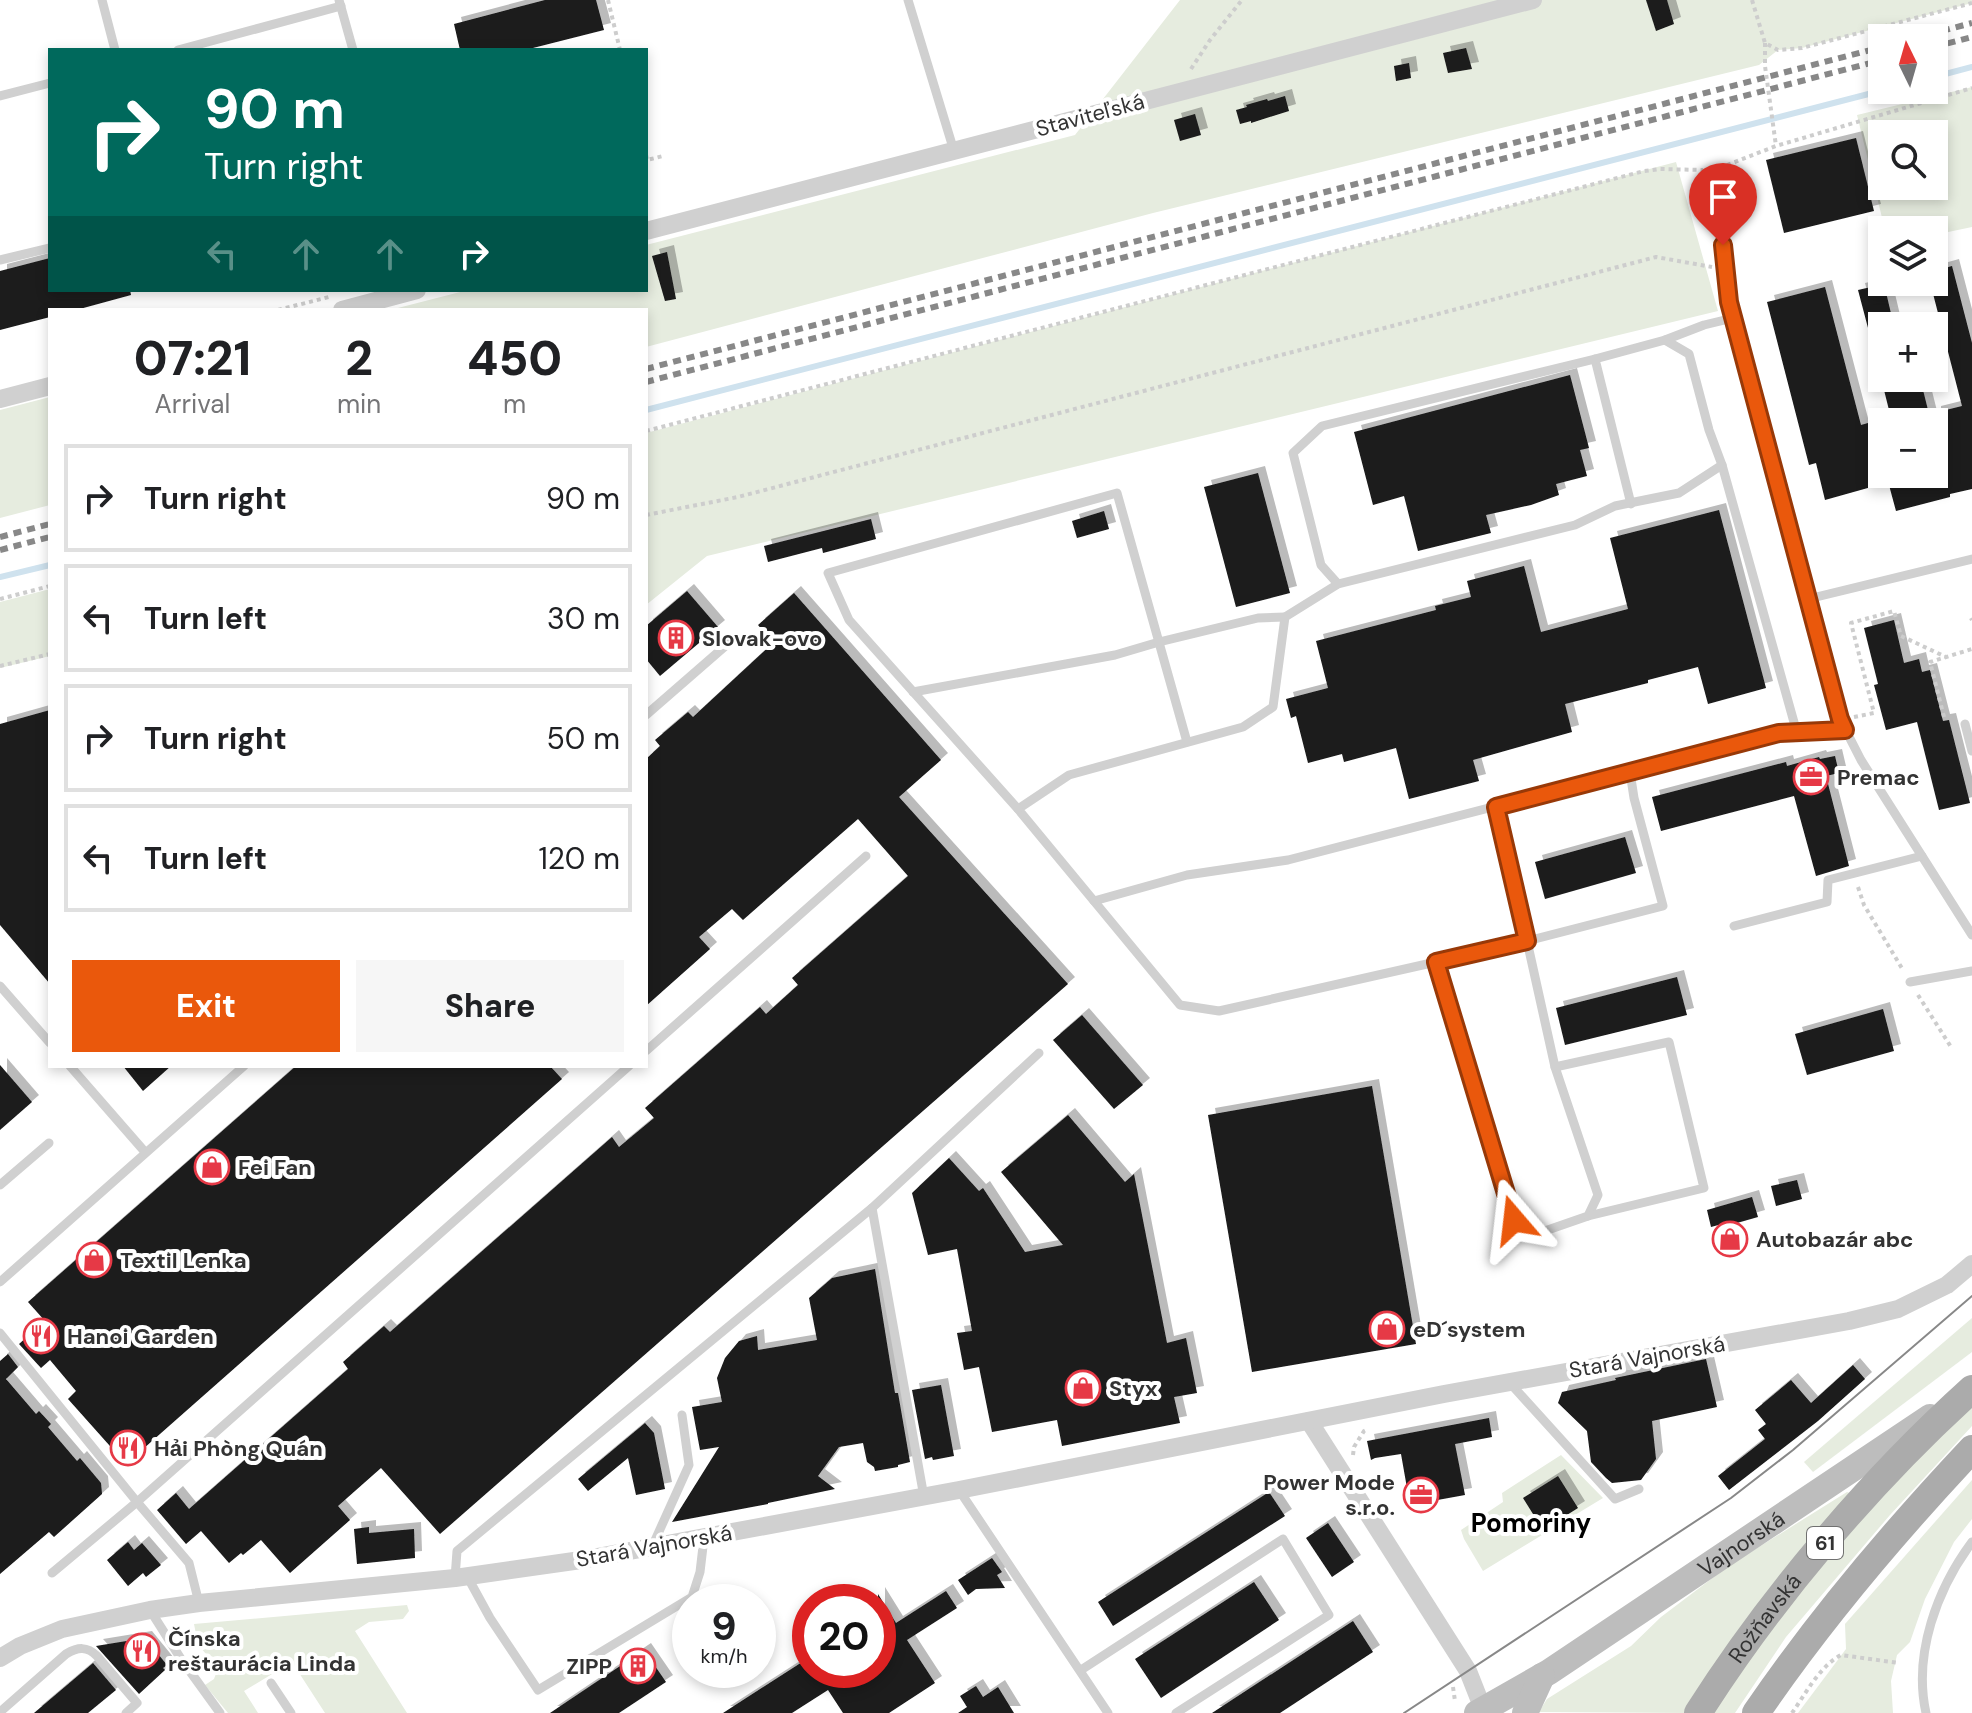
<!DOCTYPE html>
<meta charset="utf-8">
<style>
body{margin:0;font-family:"DM Sans",sans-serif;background:#f6f6f6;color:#202124;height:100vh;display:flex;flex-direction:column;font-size:30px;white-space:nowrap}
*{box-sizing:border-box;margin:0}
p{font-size:26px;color:#757577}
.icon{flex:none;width:44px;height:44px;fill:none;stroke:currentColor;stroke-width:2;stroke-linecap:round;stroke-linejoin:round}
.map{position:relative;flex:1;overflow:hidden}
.drawer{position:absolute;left:48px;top:308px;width:600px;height:760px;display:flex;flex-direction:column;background:#fff;border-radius:0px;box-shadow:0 4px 12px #0003}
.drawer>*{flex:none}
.guide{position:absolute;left:48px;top:48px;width:600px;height:244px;border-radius:0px;box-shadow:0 4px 12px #0003;background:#00695c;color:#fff;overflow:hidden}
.needle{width:52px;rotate:355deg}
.controls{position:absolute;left:1868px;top:24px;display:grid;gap:16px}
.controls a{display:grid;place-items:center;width:80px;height:80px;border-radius:0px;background:#fff;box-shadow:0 4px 12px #0003;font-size:40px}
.speed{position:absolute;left:672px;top:1584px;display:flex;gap:16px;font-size:40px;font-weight:700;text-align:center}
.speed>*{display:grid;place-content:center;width:104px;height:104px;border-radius:50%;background:#fff;box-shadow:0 4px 12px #0003;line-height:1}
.speed small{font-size:20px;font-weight:400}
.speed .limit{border:12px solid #d22;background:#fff;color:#111}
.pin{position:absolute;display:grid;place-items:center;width:68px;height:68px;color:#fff;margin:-82px -34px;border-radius:50% 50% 50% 0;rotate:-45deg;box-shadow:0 0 8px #0007}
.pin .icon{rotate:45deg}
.me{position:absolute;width:88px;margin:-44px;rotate:343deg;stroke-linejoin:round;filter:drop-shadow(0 0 6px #0008)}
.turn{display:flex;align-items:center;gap:28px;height:168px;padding:0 24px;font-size:36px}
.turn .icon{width:104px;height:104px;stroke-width:2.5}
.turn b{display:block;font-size:56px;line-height:68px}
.lanes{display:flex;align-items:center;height:76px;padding:0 24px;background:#0003;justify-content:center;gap:40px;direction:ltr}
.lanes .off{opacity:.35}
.eta{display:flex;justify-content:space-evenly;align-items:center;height:136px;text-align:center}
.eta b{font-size:48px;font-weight:800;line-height:56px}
.cta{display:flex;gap:16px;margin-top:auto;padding:16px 24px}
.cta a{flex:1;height:92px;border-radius:0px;background:#ea580c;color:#fff;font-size:32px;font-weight:800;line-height:92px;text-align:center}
.cta a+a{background:#f6f6f6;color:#202124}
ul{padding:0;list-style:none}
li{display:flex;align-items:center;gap:24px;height:108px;margin:0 16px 12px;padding:0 8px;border:4px solid #e0e0e0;border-radius:0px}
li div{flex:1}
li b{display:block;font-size:30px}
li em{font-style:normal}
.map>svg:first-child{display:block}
.green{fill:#e6ecdf;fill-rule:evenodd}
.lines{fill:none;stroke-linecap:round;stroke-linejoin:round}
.stream{stroke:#cfe2ee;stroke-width:6}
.building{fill:#1a1a1a;filter:url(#shadow)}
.path{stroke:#cdcdcd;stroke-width:4;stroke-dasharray:4 4;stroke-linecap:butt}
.lane{stroke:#d0d0d0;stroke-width:9}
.street{stroke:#d0d0d0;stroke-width:18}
.secondary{stroke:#bdbdbd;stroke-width:26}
.primary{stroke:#ababab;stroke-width:28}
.tram{stroke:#888;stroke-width:2}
.rail{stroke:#888;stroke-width:6;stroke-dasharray:8 6;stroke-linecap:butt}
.route-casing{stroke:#983908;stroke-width:20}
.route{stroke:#ea580c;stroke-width:14}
.labels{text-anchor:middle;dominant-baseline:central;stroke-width:8;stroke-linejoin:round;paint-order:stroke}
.shield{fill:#fff;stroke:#707070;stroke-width:2}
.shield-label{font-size:20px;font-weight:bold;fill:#333}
.street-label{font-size:22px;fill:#333;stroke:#fff}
.poi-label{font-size:22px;font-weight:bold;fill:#333;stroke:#fff;text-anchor:start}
.quarter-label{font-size:26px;font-weight:bold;fill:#000;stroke:#fff}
</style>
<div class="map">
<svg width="1972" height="1713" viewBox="0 0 1972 1713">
<defs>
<filter id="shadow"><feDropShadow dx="7" dy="-7" stdDeviation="0" flood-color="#0004"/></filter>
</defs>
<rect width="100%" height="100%" fill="#fff"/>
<g class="green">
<polygon points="1180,0 1972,0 1972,3 1802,48 1778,50 1759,65 1153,213 646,347 646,310 390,310 468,290 646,290 646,245 1075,135"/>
<path d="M1972 87V227L1934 235V230H1885L1857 115ZM1882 134H1934V186H1882Z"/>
<polygon points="1676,162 1718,311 707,556 646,605 646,433"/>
<polygon points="50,397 50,505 0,518 0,410"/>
<polygon points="50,589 50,656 0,668 0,602"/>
<polygon points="1972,1318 1972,1352 1813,1472 1804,1462"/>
<polygon points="1972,1401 1972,1426 1890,1515 1786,1637 1735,1713 1712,1713 1771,1624 1874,1505"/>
<polygon points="1561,1455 1603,1498 1483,1571 1464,1539 1461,1530 1503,1502 1502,1493"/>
<polygon points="1972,1480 1972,1519 1954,1542 1925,1599 1910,1642 1897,1655 1891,1681 1893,1713 1798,1713 1846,1649 1845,1624"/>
<polygon points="1847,1492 1853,1494 1688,1713 1539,1712 1547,1699 1631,1646 1661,1617 1727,1567"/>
<polygon points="407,1605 409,1611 403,1619 369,1622 355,1631 407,1713 325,1713 292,1662 244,1691 258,1713 228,1713 205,1685 214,1679 218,1668 194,1640 196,1634 194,1624"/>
</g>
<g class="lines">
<g class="stream">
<polyline points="1934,77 1972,67"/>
<polyline points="646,410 1884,90"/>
<polyline points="0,577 50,565"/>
</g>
</g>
<g class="building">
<polygon points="545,0 596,0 604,30 525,50 460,50 454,24"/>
<polygon points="1646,0 1667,0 1674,24 1656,31"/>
<polygon points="1466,48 1472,69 1448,73 1443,53"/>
<polygon points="1409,63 1411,78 1396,81 1394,66"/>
<polygon points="1285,96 1289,111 1251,123 1251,121 1240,124 1236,110 1247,107 1246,105 1267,99 1268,101"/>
<polygon points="1195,114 1201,135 1180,141 1174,120"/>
<polygon points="1856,138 1874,211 1784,233 1766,160"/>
<polygon points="667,252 676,299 665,301 652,256"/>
<polygon points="50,258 50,290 130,290 131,295 76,310 50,310 50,317 0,330 0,271"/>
<polygon points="1952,266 1972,343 1972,489 1950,494 1950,497 1896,511 1886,474 1934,474 1934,413 1962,406 1930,282 1934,282 1934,271"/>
<polygon points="1884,284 1894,326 1882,326 1882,361 1877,362 1858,290"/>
<polygon points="1825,287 1861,425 1882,419 1882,484 1825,500 1816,463 1809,465 1767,302"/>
<polygon points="1570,375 1589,448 1580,450 1587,476 1556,484 1559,495 1531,505 1486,515 1491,533 1418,551 1404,496 1373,505 1354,432"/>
<polygon points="1881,378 1920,378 1931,422 1892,422"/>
<polygon points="1258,473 1290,593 1236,607 1204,487"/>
<polygon points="1719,510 1766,688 1708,704 1698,667 1648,680 1648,683 1565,704 1572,732 1473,760 1479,781 1409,799 1396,748 1344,762 1342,754 1308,763 1296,716 1291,718 1286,699 1328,688 1316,641 1436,610 1435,606 1471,597 1467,581 1524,566 1541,632 1628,609 1610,538"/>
<polygon points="1104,511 1109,529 1077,538 1072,521"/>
<polygon points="871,519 876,539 823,553 822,548 768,562 764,546"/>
<polygon points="687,591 718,627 660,676 646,659 646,626"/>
<polygon points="794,593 941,760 899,797 1068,984 440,1534 381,1468 338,1506 350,1520 290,1573 261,1540 243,1555 241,1553 229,1563 201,1531 186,1544 157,1510 176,1493 189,1509 348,1369 343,1362 384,1326 390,1332 612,1137 619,1147 654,1118 645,1108 760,1007 766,1014 798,985 792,978 908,876 858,819 743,920 732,909 699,937 710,949 646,1006 646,759 660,746 655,740 688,712 693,717 773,643 758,625"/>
<polygon points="1894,620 1904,663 1919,659 1922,672 1930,670 1943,721 1949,720 1970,803 1939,810 1917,722 1886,730 1874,685 1878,684 1864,628"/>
<polygon points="50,710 50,984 0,925 0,724"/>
<polygon points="1835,756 1839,773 1826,776 1849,866 1816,876 1794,796 1661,831 1652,797 1786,762 1787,766 1819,757 1820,759"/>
<polygon points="1625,837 1636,873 1545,899 1535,862"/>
<polygon points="1677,977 1687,1015 1565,1045 1556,1008"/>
<polygon points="1883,1009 1894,1051 1807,1075 1795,1034"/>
<polygon points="1082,1015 1143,1085 1114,1109 1053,1040"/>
<polygon points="0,1065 32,1102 0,1130"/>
<polygon points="123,1066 171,1066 143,1091"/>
<polygon points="296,1066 550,1066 562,1079 126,1464 68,1399 76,1391 50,1360 41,1368 19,1344 45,1321 28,1302"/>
<polygon points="1372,1086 1416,1344 1252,1372 1208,1115"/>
<polygon points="1068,1115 1125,1182 1134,1174 1167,1343 1186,1338 1197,1393 1174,1397 1180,1423 1062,1446 1057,1420 992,1432 979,1367 964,1370 957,1333 972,1331 957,1249 928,1255 912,1193 949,1158 979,1191 983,1188 1025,1252 1063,1245 1001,1172"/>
<polygon points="1797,1180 1802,1199 1776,1206 1771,1186"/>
<polygon points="1752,1197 1758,1217 1723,1227 1722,1224 1711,1227 1707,1210"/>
<polygon points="875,1269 895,1393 898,1393 910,1462 898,1465 898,1467 875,1471 874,1467 867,1462 863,1443 839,1447 818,1476 835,1489 768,1503 768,1504 672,1522 719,1447 700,1450 692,1407 722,1402 717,1378 725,1358 739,1341 757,1336 758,1350 817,1340 809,1298 832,1278"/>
<polygon points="8,1354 18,1367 6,1379 36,1414 39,1411 51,1424 48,1427 77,1461 80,1458 101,1483 102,1494 54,1537 49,1532 0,1574 0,1361"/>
<polygon points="1706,1359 1717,1407 1652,1421 1656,1459 1641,1480 1612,1483 1606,1478 1591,1462 1587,1431 1558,1403 1562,1392 1616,1380 1615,1378"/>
<polygon points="1853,1365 1865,1379 1818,1421 1729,1490 1718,1476 1765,1439 1758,1430 1766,1424 1755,1410 1791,1380 1811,1403"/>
<polygon points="941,1385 954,1456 933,1460 932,1457 925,1459 912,1390"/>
<polygon points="1489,1418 1492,1437 1455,1444 1465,1495 1410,1505 1401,1454 1375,1458 1371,1460 1367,1441"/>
<polygon points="645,1423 654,1433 665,1489 636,1495 628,1458 588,1491 578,1479"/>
<polygon points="1558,1476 1578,1508 1543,1530 1523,1498"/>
<polygon points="1269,1492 1285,1516 1113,1626 1098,1602"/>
<polygon points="1328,1523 1354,1562 1332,1577 1306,1538"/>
<polygon points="369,1527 369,1533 414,1529 415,1558 357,1564 354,1529"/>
<polygon points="128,1542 134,1550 142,1543 161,1565 146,1577 143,1573 128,1586 107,1560"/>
<polygon points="992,1558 1002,1572 997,1575 1005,1588 976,1589 968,1595 958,1580"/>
<polygon points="1254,1582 1279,1620 1161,1698 1135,1659"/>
<polygon points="946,1591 957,1608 907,1640 935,1683 889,1713 843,1713 828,1690 792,1713 723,1713 810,1657 810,1670 878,1670 878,1594 896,1623"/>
<polygon points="1353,1621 1373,1652 1280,1713 1212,1713"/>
<polygon points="145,1638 167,1665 163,1668 165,1670 139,1694 96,1646"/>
<polygon points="644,1650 666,1682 619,1713 550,1713"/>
<polygon points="93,1663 116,1690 88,1713 34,1713"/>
<polygon points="976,1686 983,1697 998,1687 1014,1713 958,1713 967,1707 960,1696"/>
</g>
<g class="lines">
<g class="path">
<polyline points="608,0 620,50"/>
<polyline points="1752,0 1765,43 1778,50 1802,48 1972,3"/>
<polyline points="1765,43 1765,66 1776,146"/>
<polyline points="1191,69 1210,40 1242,0"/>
<polyline points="646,155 647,160 663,156"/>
<polyline points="1727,165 1776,146 1972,88"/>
<polyline points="278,310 329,297"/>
<polyline points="646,431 1644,171 1660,169 1703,170"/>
<polyline points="646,515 738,497 1656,257 1712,267"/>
<polyline points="0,599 50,586"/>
<polyline points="1971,618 1972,620"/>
<polyline points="0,666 50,654"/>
<polyline points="1854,717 1874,713 1851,623 1894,611 1901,636 1946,657"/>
<polyline points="1944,717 1930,662 1972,649"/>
<polyline points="1858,887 1864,905 1903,970"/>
<polyline points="1918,995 1951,1047"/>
<polyline points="1353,1455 1354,1447 1364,1431 1368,1429"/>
<polyline points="1453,1687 1455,1701"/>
<path d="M1792 1713C1806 1693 1820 1666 1841 1655L1899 1663"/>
</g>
<g class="lane">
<polyline points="102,0 115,50"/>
<polyline points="339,0 353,50"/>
<polyline points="908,0 954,151"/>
<polyline points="178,50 341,6"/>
<polyline points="0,96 50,83"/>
<polyline points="1715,170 1729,302 1840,719 1861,760 1972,935"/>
<polyline points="0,260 50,248"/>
<polyline points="1733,318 1704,325 1665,340 1689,354 1709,430 1722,465 1797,733"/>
<polyline points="1722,465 1679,493 1615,506 1575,525 1338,584 1285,617 1273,707 1243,727 1069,775 1018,809 1094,901 1187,875 1288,860 1779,733 1845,730"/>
<polyline points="1631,504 1595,359 1665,340"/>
<polyline points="1338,584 1321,565 1293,453 1322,426 1595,359"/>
<polyline points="1808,599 1972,559"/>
<polyline points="913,692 1115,655 1159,642 1258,618 1285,617"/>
<polyline points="646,715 731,641"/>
<polyline points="1965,724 1972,751"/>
<polyline points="1018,809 849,620 828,573 1117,493 1187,742"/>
<polyline points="1094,901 1180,1005 1219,1011 1498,948 1527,941 1496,807"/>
<polyline points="1734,926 1827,902 1828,880 1922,856"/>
<polyline points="1436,962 1514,1220 1539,1233 1588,1216 1598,1195 1555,1067 1527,941 1663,906 1634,798 1630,772"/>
<polyline points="1910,982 1972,971"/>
<polyline points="0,986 50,1043"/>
<polyline points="646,1051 866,856"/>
<polyline points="70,1066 145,1152"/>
<polyline points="1555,1067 1669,1042 1704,1188 1588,1216"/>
<polyline points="0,1185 49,1143"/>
<polyline points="872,1208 924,1497"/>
<polyline points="0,1282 244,1066"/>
<polyline points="0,1333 137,1502 189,1563 199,1603"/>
<polyline points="1509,1382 1615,1499 1639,1489"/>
<polyline points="959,1490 1108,1713"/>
<polyline points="652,1547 689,1465 682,1415"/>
<polyline points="52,1573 137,1502 629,1066"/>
<polyline points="467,1576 490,1618 538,1690 692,1597 700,1572 704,1538"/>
<polyline points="455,1578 457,1551 872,1208 1039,1053"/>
<polyline points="150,1610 181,1659 220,1713"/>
<polyline points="1081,1670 1283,1539 1329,1615 1176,1713"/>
<polyline points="271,1683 291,1713"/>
<path d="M0 1712 66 1654C78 1647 87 1646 97 1656L137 1703 126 1713"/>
<path d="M1926 1713C1913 1654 1937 1589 1972 1542"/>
</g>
<g class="street">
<polyline points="646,231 1533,0"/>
<polyline points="342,310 417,290"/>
<polyline points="0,399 50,386"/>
<polyline points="1309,1421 1468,1671 1483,1709"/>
<polyline points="0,1658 20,1646 62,1629 150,1610 199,1603 455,1578 581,1560 959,1490 1444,1394 1849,1321 1898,1309 1947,1285 1972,1264"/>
</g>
<g class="secondary">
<path id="s1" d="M1477 1713 1549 1672 1930 1417"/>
<polyline points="1525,1713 1542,1676"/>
</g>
<g class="primary">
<path id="s2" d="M1698 1713C1771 1598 1871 1480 1972 1389"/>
<path d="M1756 1713C1820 1619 1894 1532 1972 1449"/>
</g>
<polyline class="tram" points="1404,1713 1731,1498 1793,1450 1972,1296"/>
<g class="rail">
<polyline points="1915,38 1972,23"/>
<polyline points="1934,47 1972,37"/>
<polyline points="646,369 1882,47"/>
<polyline points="646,382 1882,60"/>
<polyline points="0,537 50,524"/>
<polyline points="0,550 50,537"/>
</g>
</g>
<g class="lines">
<g class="route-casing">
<polyline id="route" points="1514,1220 1436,962 1527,941 1496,807 1779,733 1845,730 1840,719 1729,302 1723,245"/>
</g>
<use href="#route" class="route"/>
</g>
<defs>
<g id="building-ring" transform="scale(1.8)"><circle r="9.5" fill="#fff" stroke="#e63946" stroke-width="1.5"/><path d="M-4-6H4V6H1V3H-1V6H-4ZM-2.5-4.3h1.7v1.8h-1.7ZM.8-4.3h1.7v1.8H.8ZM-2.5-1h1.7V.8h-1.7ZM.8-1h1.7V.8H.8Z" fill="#e63946"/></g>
<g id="office-ring" transform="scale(1.8)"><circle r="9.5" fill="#fff" stroke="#e63946" stroke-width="1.5"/><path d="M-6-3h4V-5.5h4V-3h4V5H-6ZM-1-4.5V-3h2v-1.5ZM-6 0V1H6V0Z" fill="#e63946"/></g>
<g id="shop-ring" transform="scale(1.8)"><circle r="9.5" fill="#fff" stroke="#e63946" stroke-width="1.5"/><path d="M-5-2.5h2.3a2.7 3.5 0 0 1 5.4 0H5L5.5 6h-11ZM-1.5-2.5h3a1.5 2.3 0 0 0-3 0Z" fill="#e63946"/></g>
<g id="restaurant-ring" transform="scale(1.8)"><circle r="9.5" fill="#fff" stroke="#e63946" stroke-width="1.5"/><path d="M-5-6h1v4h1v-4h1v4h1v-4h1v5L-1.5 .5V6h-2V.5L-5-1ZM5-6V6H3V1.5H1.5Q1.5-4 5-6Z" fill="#e63946"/></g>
</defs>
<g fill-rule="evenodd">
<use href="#building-ring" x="676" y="638"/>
<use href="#office-ring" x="1811" y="777"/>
<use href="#shop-ring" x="212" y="1167"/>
<use href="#shop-ring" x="1730" y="1239"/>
<use href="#shop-ring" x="94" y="1260"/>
<use href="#shop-ring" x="1387" y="1329"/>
<use href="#restaurant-ring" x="41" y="1336"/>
<use href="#shop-ring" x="1083" y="1388"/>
<use href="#restaurant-ring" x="128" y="1448"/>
<use href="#office-ring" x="1421" y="1495"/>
<use href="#restaurant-ring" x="142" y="1651"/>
<use href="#building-ring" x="638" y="1666"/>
</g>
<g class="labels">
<rect class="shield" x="1807" y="1527" width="36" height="32" rx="6"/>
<g class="shield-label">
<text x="1825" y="1543">61</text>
</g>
<g class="street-label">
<text transform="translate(1090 115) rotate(-15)">Staviteľská</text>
<text transform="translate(1647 1357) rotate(-10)">Stará Vajnorská</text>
<text stroke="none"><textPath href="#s1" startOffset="314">Vajnorská</textPath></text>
<text transform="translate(654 1546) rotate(-10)">Stará Vajnorská</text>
<text stroke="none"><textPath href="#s2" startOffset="116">Rožňavská</textPath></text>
</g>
<g class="poi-label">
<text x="702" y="638">Slovak-ovo</text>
<text x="1837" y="777">Premac</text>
<text x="238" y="1167">Fei Fan</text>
<text x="1756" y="1239">Autobazár abc</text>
<text x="120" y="1260">Textil Lenka</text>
<text x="1413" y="1329">eD´system</text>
<text x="67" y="1336">Hanoi Garden</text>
<text x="1109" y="1388">Styx</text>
<text x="154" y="1448">Hải Phòng Quán</text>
<text x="1395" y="1482" text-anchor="end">Power Mode<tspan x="1395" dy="25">s.r.o.</tspan></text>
<text x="168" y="1638">Čínska<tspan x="168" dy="25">reštaurácia Linda</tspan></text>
<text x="612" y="1666" text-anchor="end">ZIPP</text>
</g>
<g class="quarter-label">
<text x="1531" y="1523">Pomoriny</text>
</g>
</g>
</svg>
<div class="controls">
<a><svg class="needle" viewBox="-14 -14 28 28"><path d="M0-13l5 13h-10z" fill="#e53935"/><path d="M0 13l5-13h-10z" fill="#757577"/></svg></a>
<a><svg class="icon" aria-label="search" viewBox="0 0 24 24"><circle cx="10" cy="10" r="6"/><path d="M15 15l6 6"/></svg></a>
<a><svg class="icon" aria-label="layers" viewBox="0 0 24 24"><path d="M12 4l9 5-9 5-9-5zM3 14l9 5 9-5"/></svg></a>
<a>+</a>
<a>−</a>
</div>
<div class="speed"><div>9<small>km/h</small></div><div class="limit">20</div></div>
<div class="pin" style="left:1723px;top:245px;background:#d93025"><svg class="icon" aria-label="arrive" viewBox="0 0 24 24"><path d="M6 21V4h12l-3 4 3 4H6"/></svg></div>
<svg class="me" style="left:1514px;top:1220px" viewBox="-20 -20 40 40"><path d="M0-17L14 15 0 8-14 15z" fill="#ea580c" stroke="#fff" stroke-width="4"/></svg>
<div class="guide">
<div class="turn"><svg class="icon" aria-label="right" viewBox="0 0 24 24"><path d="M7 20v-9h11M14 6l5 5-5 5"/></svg><div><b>90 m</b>Turn right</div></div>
<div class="lanes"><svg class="icon off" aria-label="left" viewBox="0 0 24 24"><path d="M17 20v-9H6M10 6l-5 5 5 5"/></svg><svg class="icon off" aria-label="ahead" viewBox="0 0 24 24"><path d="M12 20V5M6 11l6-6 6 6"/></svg><svg class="icon off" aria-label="ahead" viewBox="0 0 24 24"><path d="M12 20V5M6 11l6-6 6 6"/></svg><svg class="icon" aria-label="right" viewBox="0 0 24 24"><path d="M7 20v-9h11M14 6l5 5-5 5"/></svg></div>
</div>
<section class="drawer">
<div class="eta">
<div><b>07:21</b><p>Arrival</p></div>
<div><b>2</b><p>min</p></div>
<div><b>450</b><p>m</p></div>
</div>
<ul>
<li><svg class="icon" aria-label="right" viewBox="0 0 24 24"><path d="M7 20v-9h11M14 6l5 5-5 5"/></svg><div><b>Turn right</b></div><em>90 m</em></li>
<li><svg class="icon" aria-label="left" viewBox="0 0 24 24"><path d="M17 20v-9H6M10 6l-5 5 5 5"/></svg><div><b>Turn left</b></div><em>30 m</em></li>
<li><svg class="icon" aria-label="right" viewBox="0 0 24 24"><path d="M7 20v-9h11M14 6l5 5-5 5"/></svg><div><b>Turn right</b></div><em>50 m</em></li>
<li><svg class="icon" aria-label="left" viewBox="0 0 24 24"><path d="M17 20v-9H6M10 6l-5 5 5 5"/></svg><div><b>Turn left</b></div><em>120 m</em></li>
</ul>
<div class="cta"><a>Exit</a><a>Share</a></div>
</section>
</div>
